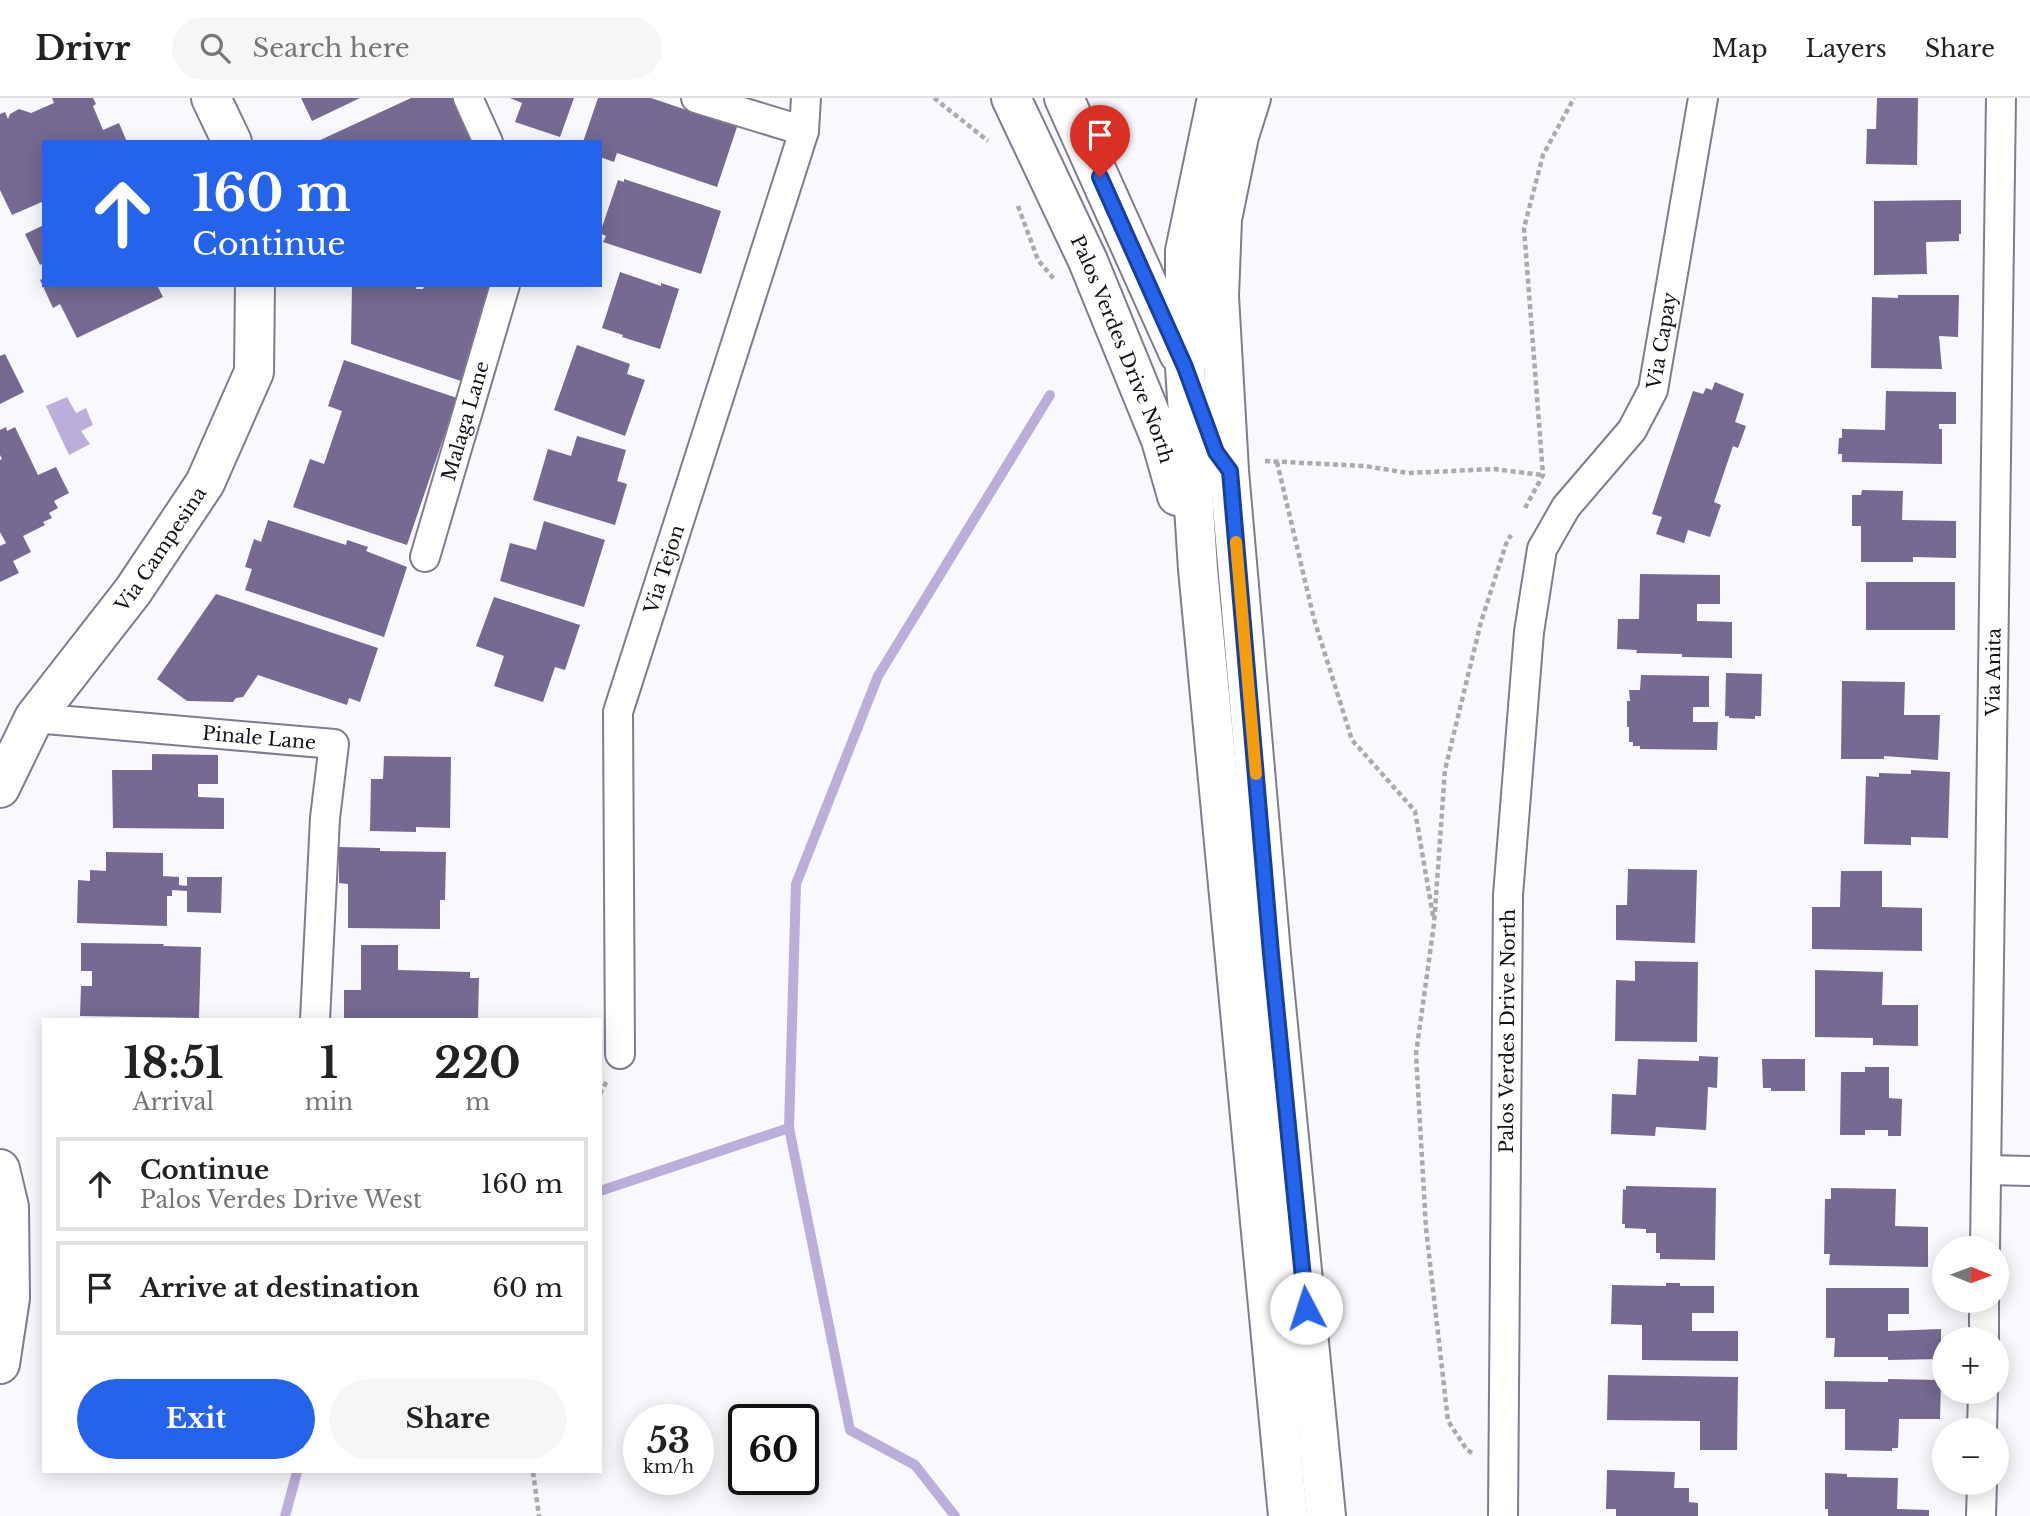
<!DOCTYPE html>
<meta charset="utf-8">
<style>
body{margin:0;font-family:"Libre Baskerville",serif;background:#f6f6f6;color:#222;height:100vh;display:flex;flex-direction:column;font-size:26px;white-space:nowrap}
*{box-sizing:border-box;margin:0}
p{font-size:23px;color:#767676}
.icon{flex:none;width:38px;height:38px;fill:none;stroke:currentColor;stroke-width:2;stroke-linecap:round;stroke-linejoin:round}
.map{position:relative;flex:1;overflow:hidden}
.details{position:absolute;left:42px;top:920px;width:560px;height:455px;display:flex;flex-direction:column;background:#fff;border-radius:0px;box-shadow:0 4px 18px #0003}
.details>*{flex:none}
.top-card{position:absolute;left:42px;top:42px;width:560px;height:147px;border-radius:0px;box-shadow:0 4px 18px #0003;background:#2563eb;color:#fff;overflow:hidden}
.needle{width:46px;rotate:91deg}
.buttons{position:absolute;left:1932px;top:1138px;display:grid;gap:14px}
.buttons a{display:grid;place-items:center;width:77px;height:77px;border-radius:50%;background:#fff;box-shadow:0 4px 18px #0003;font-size:35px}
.speed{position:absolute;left:623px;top:1306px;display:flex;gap:14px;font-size:35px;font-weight:700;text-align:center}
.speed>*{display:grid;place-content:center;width:91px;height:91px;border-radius:50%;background:#fff;box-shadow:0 4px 18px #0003;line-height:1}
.speed small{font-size:18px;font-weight:400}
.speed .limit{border:4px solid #111;border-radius:10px;background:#fff;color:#111}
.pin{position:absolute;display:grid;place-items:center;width:60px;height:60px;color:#fff;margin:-72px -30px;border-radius:50% 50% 50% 0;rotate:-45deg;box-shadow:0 0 7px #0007}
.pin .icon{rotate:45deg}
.me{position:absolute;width:77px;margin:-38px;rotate:355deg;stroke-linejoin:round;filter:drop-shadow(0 0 5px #0008)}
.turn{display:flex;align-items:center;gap:24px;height:147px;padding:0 35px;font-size:32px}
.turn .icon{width:91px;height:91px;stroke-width:2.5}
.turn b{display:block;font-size:49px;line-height:60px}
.eta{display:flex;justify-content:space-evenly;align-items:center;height:119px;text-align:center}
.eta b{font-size:42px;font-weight:700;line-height:49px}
.button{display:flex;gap:14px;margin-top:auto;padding:14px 35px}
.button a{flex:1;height:80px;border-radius:42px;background:#2563eb;color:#fff;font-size:28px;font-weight:700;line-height:80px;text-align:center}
.button a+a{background:#f6f6f6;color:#222}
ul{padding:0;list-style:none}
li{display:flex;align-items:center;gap:21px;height:94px;margin:0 14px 10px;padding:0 21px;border:4px solid #e0e0e0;border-radius:0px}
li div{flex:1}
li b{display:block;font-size:26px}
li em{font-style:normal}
header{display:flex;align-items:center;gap:42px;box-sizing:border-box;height:98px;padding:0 35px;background:#fff;border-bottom:2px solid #e0e0e0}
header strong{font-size:33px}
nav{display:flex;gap:38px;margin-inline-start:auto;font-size:24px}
.search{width:490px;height:63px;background:#f6f6f6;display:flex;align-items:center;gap:18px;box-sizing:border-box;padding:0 24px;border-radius:38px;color:#767676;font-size:26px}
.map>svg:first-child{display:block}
.water{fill:#bbaedb}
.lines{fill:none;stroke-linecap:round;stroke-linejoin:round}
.stream{stroke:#bbaedb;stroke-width:10}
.building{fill:#766992}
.street-casing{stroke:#807b8e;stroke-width:32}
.secondary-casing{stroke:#807b8e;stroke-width:42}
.primary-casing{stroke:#807b8e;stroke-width:42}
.path{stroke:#aaa9af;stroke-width:4.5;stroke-dasharray:5 3.5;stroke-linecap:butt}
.street{stroke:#fff;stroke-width:28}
.secondary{stroke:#fff;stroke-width:38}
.primary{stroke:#fff;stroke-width:38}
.route-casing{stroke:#184099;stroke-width:18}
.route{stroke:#2563eb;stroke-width:12}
.slow{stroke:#f59e0b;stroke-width:12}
.labels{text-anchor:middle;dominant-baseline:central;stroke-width:5;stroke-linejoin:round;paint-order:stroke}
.street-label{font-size:19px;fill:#141219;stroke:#fff}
</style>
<header>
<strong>Drivr</strong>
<div class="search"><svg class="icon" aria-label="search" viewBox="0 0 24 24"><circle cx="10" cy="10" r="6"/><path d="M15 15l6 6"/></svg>Search here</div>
<nav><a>Map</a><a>Layers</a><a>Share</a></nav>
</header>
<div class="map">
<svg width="2030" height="1418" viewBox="0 0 2030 1418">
<rect width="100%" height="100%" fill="#f9f8fd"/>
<polygon class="water" points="67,299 76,315 86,310 93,327 81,333 90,346 69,357 46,308"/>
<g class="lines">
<g class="stream">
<polyline points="600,1093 789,1030"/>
<polyline points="285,1418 297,1374"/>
<polyline points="955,1418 915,1367 850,1332 789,1030 796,786 878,578 1050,297"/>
</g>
</g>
<g class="building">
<polygon points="52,0 93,0 96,6 93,8 103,32 119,25 127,44 44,44 44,103 12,117 0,92 0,16 5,14 8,21 10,16 19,11 31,15 54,5"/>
<polygon points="301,0 360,0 312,23"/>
<polygon points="411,0 459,0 479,44 316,44"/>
<polygon points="510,0 574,0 560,39 515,24 522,5"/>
<polygon points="598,0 651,0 737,29 717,89 617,55 614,64 600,59 600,44 583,44"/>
<polygon points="1877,0 1918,0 1917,67 1866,66 1867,31 1876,31"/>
<polygon points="624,81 721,113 701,176 603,144 606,138 600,135 618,82 624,84"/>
<polygon points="1961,102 1961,136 1959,136 1959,143 1926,144 1927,176 1874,177 1874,103"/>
<polygon points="44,127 44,165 40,167 25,136"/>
<polygon points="620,174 661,188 661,185 679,191 660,251 622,239 623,237 602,230"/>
<polygon points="44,180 44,187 157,187 163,199 77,240 60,206 53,210 40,182"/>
<polygon points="352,187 417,187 416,191 423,191 425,187 494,187 461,283 351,246"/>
<polygon points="1898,197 1959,197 1958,239 1939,238 1942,271 1871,270 1872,199 1898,200"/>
<polygon points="577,247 630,266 627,276 645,282 625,338 554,312"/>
<polygon points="5,256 24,294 0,306 0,258"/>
<polygon points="344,262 457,300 407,447 293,409 310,361 324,366 342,313 328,308"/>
<polygon points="1715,284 1744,296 1735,324 1746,328 1738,350 1733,348 1714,404 1721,407 1710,439 1688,432 1684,445 1656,436 1662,419 1652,416 1693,293 1703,296 1706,290 1712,292"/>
<polygon points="1886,293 1956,294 1956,326 1939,326 1939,331 1942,331 1942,366 1842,364 1842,356 1838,356 1839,340 1842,340 1842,331 1885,332"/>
<polygon points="6,329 7,333 15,329 38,377 56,369 69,395 54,403 58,410 49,415 52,420 43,424 45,427 23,438 31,454 13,463 19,475 0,484 0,448 6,445 0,434 0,362 2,361 0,357 0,332"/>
<polygon points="577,338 626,352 617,383 627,386 615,427 533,402 548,351 571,358"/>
<polygon points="1862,392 1903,393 1902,422 1956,423 1956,460 1913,459 1913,464 1861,464 1861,428 1852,428 1852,397 1861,397"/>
<polygon points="268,422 346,447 347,442 368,449 366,453 407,469 384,539 245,492 252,471 245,469 254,441 261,444"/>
<polygon points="544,423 605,442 584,509 500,483 510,445 536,452"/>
<polygon points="1640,476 1720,477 1720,506 1697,506 1697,523 1732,524 1732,560 1682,559 1682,556 1636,555 1637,552 1617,551 1618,521 1639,521"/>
<rect x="1866" y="484" width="89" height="48"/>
<polygon points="216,496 378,550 360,604 349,600 347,607 258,577 243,599 236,600 233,604 187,603 157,581"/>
<polygon points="494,499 580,527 565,572 555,569 543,604 494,588 504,558 476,548"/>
<polygon points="1726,575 1762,576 1761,618 1755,618 1755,621 1729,620 1729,618 1725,618"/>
<polygon points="1641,577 1709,578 1709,609 1693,609 1693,624 1718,624 1717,652 1640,651 1640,648 1633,648 1633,644 1629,644 1629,629 1627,629 1627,603 1630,603 1629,592 1640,592"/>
<polygon points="1842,583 1905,584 1904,617 1940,617 1938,662 1884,658 1884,661 1841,661"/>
<polygon points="152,656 218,657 218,686 198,686 198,699 224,700 224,731 113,730 112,672 152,672"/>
<polygon points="384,658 451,659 450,730 416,729 416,734 370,733 371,681 383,681"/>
<polygon points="1911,672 1950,674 1948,740 1911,739 1911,747 1864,746 1866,678 1879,679 1879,675 1911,676"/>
<polygon points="339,749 380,750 380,753 446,754 445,802 440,802 440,831 348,830 348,786 339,785"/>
<polygon points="106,754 163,755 163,778 179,779 179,787 187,788 187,779 222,779 221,815 187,814 187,793 172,792 172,798 167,798 167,828 77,825 78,782 90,783 90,772 106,773"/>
<polygon points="1628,771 1697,772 1695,845 1616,842 1616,807 1627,807"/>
<polygon points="1841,773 1882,773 1882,809 1922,810 1922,853 1812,851 1812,809 1840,809"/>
<polygon points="81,845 164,846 163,848 201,849 199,920 80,918 81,888 92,888 92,873 81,873"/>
<polygon points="361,847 398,847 398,872 470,874 470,880 479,880 478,922 344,922 344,892 361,892"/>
<polygon points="1635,863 1698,864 1697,944 1615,943 1616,882 1635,883"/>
<polygon points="1815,872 1883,874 1882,907 1918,907 1918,948 1873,947 1873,940 1815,939"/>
<polygon points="1699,958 1718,959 1717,990 1708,989 1706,1032 1656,1029 1655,1038 1611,1036 1612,996 1636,997 1638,961 1699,963"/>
<polygon points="1762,961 1805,961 1805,993 1771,993 1771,990 1763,990"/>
<polygon points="1865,969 1889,969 1889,1000 1902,1001 1901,1038 1888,1038 1888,1032 1865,1032 1865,1037 1840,1037 1841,974 1865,974"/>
<polygon points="1626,1088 1716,1090 1715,1162 1660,1161 1660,1155 1656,1155 1656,1135 1646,1135 1646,1131 1625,1130 1625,1126 1622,1126 1623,1091 1626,1092"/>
<polygon points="1831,1090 1896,1091 1895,1128 1928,1129 1928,1169 1829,1167 1830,1156 1824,1156 1825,1101 1831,1101"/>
<polygon points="1666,1185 1680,1185 1680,1188 1714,1188 1714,1215 1692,1215 1692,1233 1738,1233 1738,1263 1642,1262 1642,1227 1611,1226 1612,1187 1666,1188"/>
<polygon points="1826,1190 1909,1190 1909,1216 1888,1216 1888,1233 1941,1231 1941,1261 1888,1262 1888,1259 1834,1259 1835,1240 1826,1240"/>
<polygon points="1608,1277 1738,1279 1737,1352 1700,1352 1700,1323 1607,1322"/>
<polygon points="1888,1281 1941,1282 1940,1321 1899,1321 1898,1350 1892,1350 1892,1353 1845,1352 1845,1311 1825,1311 1825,1283 1888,1284"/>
<polygon points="1607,1372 1675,1374 1674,1390 1689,1390 1689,1404 1698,1405 1698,1418 1616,1418 1616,1411 1606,1411"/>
<polygon points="1825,1375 1847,1376 1847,1379 1898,1380 1897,1411 1929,1412 1929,1418 1828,1418 1828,1411 1825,1411"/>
</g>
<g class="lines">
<g class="street-casing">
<g id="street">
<polyline points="468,0 488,44"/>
<polyline points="696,0 804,33"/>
<path id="s1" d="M425 459 505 187"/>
<path id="s2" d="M34 620 334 646 325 720 315 922"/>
<path id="s3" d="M620 956 618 614 804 33 806 0"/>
<polyline points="1986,1072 2030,1073"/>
<path id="s4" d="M1985 1150 2001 0"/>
<polyline points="1984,1241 1984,1202"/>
<polyline points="1982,1332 1983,1293"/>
<path id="s5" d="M1503 1418 1508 797 1529 534 1542 451 1566 409 1632 332 1653 292 1703 0"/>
<polyline points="1981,1418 1982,1384"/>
</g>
</g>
<g class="secondary-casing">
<g id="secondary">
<polyline points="211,0 232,44"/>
<path id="s6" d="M0 690 34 620 133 493 205 385 254 274 255 187"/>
<polyline points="0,1071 9,1109 10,1200 0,1266"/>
</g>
</g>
<g class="primary-casing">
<g id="primary">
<path id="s7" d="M1011 0 1088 163 1161 342 1177 398"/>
<polyline points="1064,0 1179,256"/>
<polyline points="1217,0 1185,153 1185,269 1198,471 1288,1418"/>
<polyline points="1251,0 1239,38 1222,121 1219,198 1229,373 1271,856 1326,1418"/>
</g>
</g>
<g class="path">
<polyline points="934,0 988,43"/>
<polyline points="1018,108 1038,162 1054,181"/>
<polyline points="1265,363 1365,368 1408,375 1494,371 1542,377"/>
<polyline points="1277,364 1314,521 1352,642 1415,713 1433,818"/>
<polyline points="1525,410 1543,377 1524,130 1543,57 1574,0"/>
<polyline points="600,996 608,981"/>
<polyline points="1472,1355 1467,1352 1448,1323 1426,1130 1416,956 1434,826 1445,672 1481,524 1506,446 1511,437"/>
<polyline points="533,1374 539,1418"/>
</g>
<use href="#street" class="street"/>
<use href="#secondary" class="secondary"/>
<use href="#primary" class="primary"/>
</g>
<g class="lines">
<g class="route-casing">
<polyline id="route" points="1100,79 1185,269 1216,354 1230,373 1271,856 1306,1210"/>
</g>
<use href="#route" class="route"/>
<polyline class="slow" points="1236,444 1256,676"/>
</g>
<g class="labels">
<g class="street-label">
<text stroke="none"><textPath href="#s5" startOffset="1214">Via Capay</textPath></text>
<text stroke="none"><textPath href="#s7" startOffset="275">Palos Verdes Drive North</textPath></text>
<text stroke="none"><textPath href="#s1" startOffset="142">Malaga Lane</textPath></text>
<text stroke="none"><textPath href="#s6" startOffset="289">Via Campesina</textPath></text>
<text stroke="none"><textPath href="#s3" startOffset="492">Via Tejon</textPath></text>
<text stroke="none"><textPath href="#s4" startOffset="576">Via Anita</textPath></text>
<text stroke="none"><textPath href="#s2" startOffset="226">Pinale Lane</textPath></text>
<text stroke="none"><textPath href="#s5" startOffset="485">Palos Verdes Drive North</textPath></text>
</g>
</g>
</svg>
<div class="buttons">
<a><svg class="needle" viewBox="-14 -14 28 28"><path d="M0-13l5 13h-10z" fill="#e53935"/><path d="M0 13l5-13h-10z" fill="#767676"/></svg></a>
<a>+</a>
<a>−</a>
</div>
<div class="speed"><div>53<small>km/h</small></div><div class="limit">60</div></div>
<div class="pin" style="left:1100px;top:79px;background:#d93025"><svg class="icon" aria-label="arrive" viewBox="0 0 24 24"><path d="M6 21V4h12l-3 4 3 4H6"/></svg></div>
<svg class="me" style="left:1306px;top:1210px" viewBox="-20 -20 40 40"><circle r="19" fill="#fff"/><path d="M0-13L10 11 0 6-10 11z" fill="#2563eb"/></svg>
<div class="top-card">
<div class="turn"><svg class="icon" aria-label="ahead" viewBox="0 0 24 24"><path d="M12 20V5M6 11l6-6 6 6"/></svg><div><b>160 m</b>Continue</div></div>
</div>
<section class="details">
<div class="eta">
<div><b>18:51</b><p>Arrival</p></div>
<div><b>1</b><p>min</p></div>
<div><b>220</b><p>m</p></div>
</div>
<ul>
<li><svg class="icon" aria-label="ahead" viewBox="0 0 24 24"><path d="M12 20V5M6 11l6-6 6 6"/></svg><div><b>Continue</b><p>Palos Verdes Drive West</p></div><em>160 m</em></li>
<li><svg class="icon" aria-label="arrive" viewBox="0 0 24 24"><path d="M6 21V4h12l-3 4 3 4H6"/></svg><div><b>Arrive at destination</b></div><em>60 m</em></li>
</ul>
<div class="button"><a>Exit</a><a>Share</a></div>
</section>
</div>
